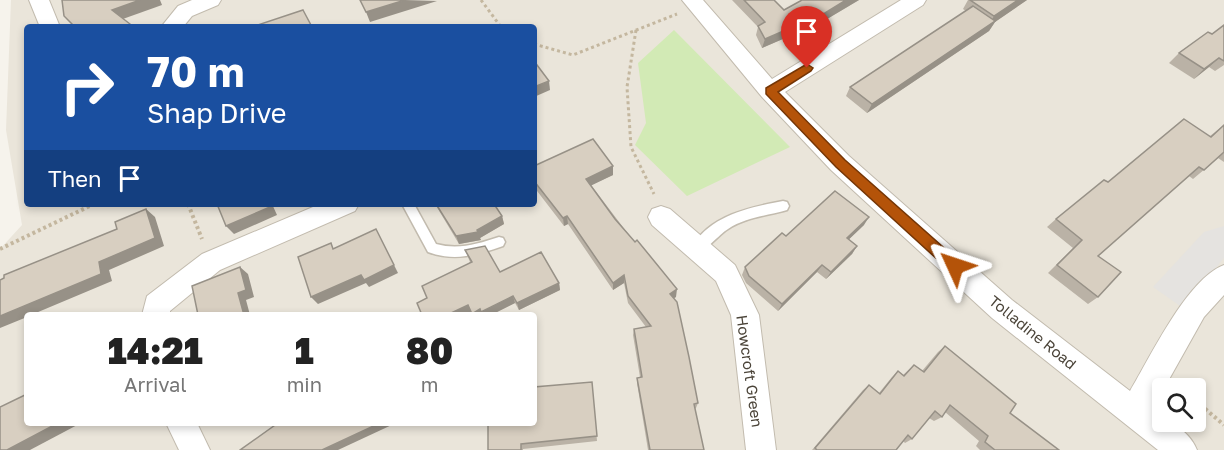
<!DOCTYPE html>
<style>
body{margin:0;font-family:"Golos Text",sans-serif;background:#f2f2f2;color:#222;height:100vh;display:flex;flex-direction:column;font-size:22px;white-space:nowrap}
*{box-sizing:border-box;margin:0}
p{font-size:20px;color:#767676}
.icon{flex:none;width:33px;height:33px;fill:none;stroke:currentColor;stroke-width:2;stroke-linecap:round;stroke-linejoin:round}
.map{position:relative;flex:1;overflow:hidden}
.drawer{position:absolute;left:24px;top:312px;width:513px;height:114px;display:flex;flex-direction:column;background:#fff;border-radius:6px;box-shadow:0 3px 9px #0003}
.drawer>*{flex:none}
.hud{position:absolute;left:24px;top:24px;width:513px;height:183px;border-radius:6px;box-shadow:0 3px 9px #0003;background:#1a4fa0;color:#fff;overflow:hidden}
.fabs{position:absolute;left:1152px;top:378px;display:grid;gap:12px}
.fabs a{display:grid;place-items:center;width:54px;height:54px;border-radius:6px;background:#fff;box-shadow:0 3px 9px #0003;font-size:30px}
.pin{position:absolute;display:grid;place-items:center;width:51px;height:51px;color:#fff;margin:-62px -26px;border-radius:50% 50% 50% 0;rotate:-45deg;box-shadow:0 0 6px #0007}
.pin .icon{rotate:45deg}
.me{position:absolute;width:66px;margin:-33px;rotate:312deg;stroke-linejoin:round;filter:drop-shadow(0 0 4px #0008)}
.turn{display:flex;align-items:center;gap:21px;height:126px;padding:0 24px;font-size:27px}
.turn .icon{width:78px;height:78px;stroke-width:2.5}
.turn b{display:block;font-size:42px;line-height:51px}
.then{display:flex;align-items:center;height:57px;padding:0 24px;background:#0003;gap:12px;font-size:22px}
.eta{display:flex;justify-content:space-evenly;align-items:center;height:102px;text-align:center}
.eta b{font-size:36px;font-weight:800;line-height:42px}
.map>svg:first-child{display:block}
.residential{fill:#eae5da;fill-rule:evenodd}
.green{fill:#d2eab5}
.parking{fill:#e5e3e0}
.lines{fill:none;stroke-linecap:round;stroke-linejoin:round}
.service-casing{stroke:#c2bbae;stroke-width:3}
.minor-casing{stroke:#c2bbae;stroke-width:2}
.path-far1{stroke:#c4b79f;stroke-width:3;stroke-dasharray:3 3;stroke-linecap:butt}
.path{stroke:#c4b79f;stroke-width:4;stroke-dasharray:3 3;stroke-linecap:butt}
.service{fill:#fff;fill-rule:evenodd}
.minor{fill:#fff;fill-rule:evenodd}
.wall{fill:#bab2a6}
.shaded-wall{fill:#979187}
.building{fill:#d8cfc1;stroke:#979187;stroke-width:1.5}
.route{fill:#b45309;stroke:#753606;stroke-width:1.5}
.labels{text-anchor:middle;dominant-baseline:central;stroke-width:6;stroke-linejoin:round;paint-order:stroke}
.street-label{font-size:15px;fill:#4b4439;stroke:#fff}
</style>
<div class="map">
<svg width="1224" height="450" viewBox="0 0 1224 450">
<rect width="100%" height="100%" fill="#f6f3ec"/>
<path class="residential" d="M11 0H1224V450H0V249L22 225 6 130ZM27 27H534V204H27ZM27 315H534V423H27ZM1162 388H1196V422H1162Z"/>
<polygon class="green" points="674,30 790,147 687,196 635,145 646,123 638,63"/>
<polygon class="parking" points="1224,226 1224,258 1183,308 1153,287 1204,232"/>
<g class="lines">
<g class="service-casing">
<g id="service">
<path d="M783 201 787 202 789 206 787 210C767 216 746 217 728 229 718 235 703 255 694 252L692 248C708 216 751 207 783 201Z"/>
<path d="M402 204H414L436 244C458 250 478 244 499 237L503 238 505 242 503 246C477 255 455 262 428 252Z"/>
</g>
</g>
<g class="minor-casing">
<g id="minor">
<polygon points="29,0 49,0 60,27 40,27"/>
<polygon points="192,0 221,0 218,5 192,16 183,27 161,27 178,6"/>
<path d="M682 0H703L772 79 901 0H926L923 5 785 92 849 156 1012 300 1130 391C1151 356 1187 279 1224 265V295L1204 317 1153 408 1162 416V422C1177 422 1192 437 1197 450H1158L992 318 831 170 762 97Z"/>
<polygon points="320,204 359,204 355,211 220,270 170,311 170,315 142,315 147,296 202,254"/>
<polygon points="661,206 670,209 735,265 759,315 776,450 746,450 731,315 716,281 652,225 648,217 652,209"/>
<polygon points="166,423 197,423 210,450 179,450"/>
</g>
</g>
<g class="path-far1">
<polyline points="481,0 501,27"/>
<polyline points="636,30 627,87 631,147 654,194"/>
<polyline points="534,44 573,55 677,14"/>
</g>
<g class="path">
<polyline points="188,204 202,239"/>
<polyline points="0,249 94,204"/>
<polyline points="1196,401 1224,425"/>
</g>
<use href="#service" class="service"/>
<use href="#minor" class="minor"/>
</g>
<g class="wall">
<polygon points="732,0 774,0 784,10 802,0 859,0 822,22 762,48 756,35 758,27"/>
<polygon points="968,0 1027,0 995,22 989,31 867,113 846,96 850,87 966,11 963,9"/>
<polygon points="1224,25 1224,65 1215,71 1209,67 1194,79 1169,63 1179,53 1212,34"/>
<polygon points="1224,125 1224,162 1218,158 1193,179 1189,176 1098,256 1098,297 1088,304 1048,273 1073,248 1047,227 1056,219 1108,182 1210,136"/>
<polygon points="534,166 613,175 591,185 676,297 674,298 698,403 696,408 695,409 704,450 648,450 637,383 637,378 640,377 633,335 634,329 646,327 628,303 624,283 613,290 568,224 564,226 534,187"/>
<polygon points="435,204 494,204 502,216 504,224 480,238 481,240 459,244"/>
<polygon points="864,225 849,239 857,246 852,254 826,279 817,272 778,311 746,283 742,275 745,267 786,236"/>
<polygon points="465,250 500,272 559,283 560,290 519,310 515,303 491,315 472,315 471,312 464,315 422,315 427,298 470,262"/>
<polygon points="945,346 1010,413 1059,450 980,450 976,446 979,441 945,412 942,417 934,421 929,418 912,439 905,443 903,441 896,450 812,450 863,390 869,385 879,393 892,377 898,371 903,375 914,365 922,371 938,352"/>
<polygon points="592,382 597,441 523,449 523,450 488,450"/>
</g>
<g class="shaded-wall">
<polygon points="140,0 160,0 162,5 120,20 112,10"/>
<polygon points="405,0 437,1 370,22 366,12"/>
<polygon points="846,0 859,0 822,22 762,48 765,39"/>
<polygon points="1018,0 1027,0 995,22 989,31 867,113 872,104 989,25 994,16"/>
<polygon points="1219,58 1209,67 1194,79 1204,69"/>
<polygon points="549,81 550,90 534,97 534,87"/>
<polygon points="613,166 613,175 586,188 586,179"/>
<polygon points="269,204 272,204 277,215 234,234 226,226"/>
<polygon points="146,209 155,217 164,246 109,270 112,281 31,315 27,315 27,317 0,328 0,316 99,262"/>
<polygon points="502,216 504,224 480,238 481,240 459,244 456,236 477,230"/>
<polygon points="567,216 568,224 564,226 563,218"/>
<polygon points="869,217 864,225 842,246 847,238"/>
<polygon points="376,229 398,273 369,287 366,283 318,304 311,297 361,275"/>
<polygon points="857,246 852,254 826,279 831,272"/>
<polygon points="822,265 817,272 778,311 782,304"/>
<polygon points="240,267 248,274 254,297 246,300 250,315 244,315 238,293"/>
<polygon points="624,275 624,283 613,290 613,283"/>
<polygon points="559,283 560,290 519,310 517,303"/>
<polygon points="677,289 676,297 669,301 670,294"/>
<polygon points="513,296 515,303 491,315 482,315 481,312"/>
<polygon points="468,305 471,312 464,315 447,315"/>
<polygon points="480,309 482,315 473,315 472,314"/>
<polygon points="58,423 81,423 30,450 7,450"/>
<polygon points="380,423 396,423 338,450 322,450"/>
</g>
<g class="building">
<polygon points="62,0 140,0 112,10 130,24 124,27 75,27 64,16"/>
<polygon points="360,0 405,0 366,12"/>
<polygon points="744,0 774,0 784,10 802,0 846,0 825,13 765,39 758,26 765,22"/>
<polygon points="970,0 1018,0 994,16"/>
<polygon points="973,6 995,21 872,104 850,87"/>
<polygon points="303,10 312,27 252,27"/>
<polygon points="1224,25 1224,61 1219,58 1204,69 1179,53 1208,32 1212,34"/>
<polygon points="534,61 549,81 534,87"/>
<polygon points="1184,119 1211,137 1224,125 1224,152 1204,170 1199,167 1098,256 1121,272 1098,297 1057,265 1082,240 1056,219 1104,180 1108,182"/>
<polygon points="593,139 613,166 586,179 615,219 635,242 637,240 677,289 670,294 677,302 689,357 698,403 694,404 704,450 650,450 637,378 642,377 634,329 651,326 628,296 624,275 613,283 567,216 563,218 534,181 534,166"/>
<polygon points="835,191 869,217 847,238 857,246 831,272 822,265 782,304 749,276 745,267 782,233 786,236"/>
<polygon points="217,204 269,204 270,207 226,226"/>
<polygon points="436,204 494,204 502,216 477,230 478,232 456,236"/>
<polygon points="146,209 155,238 99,262 101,274 0,316 0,280 4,278 4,275 117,229 115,222"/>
<polygon points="376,229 394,265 364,280 361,275 311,297 298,257 331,243 333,249"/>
<polygon points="485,246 500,272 541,252 559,283 517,303 513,296 481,312 480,309 472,314 468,305 447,315 422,315 417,303 427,298 422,286 472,262 465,250"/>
<polygon points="240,267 246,290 238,293 244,315 198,315 192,286"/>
<polygon points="945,346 1016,404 1010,413 1059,450 995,450 985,442 988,436 950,405 942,417 935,411 912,439 908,435 896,450 817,450 815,448 869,385 880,394 898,371 904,376 914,365 924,372"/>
<polygon points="592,382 597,436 521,444 521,450 488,450 488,423 534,423 534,397 535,397 534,387"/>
<polygon points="27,394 27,423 58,423 7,450 0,450 0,407"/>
<polygon points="278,423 380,423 322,450 240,450"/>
</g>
<polygon class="route" points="807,64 813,68 811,71 778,92 845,160 960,262 960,271 950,271 836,167 766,94 766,88"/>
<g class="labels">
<g class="street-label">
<text transform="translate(1033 332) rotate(39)">Tolladine Road</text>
<text transform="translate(750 371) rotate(82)">Howcroft Green</text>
</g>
</g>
</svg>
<div class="fabs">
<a><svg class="icon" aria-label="search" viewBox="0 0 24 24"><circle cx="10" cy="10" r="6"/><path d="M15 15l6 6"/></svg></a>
</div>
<div class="pin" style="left:807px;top:68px;background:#d93025"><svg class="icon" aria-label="arrive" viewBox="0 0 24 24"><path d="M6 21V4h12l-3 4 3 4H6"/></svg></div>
<svg class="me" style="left:955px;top:266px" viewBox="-20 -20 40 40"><path d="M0-17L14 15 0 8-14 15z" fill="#b45309" stroke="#fff" stroke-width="4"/></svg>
<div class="hud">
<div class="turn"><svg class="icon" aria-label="right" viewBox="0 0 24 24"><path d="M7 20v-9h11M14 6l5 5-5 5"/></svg><div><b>70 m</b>Shap Drive</div></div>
<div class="then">Then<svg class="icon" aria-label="arrive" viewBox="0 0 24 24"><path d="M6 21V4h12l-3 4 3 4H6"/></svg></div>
</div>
<section class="drawer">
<div class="eta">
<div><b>14:21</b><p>Arrival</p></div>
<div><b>1</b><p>min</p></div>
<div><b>80</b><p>m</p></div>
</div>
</section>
</div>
